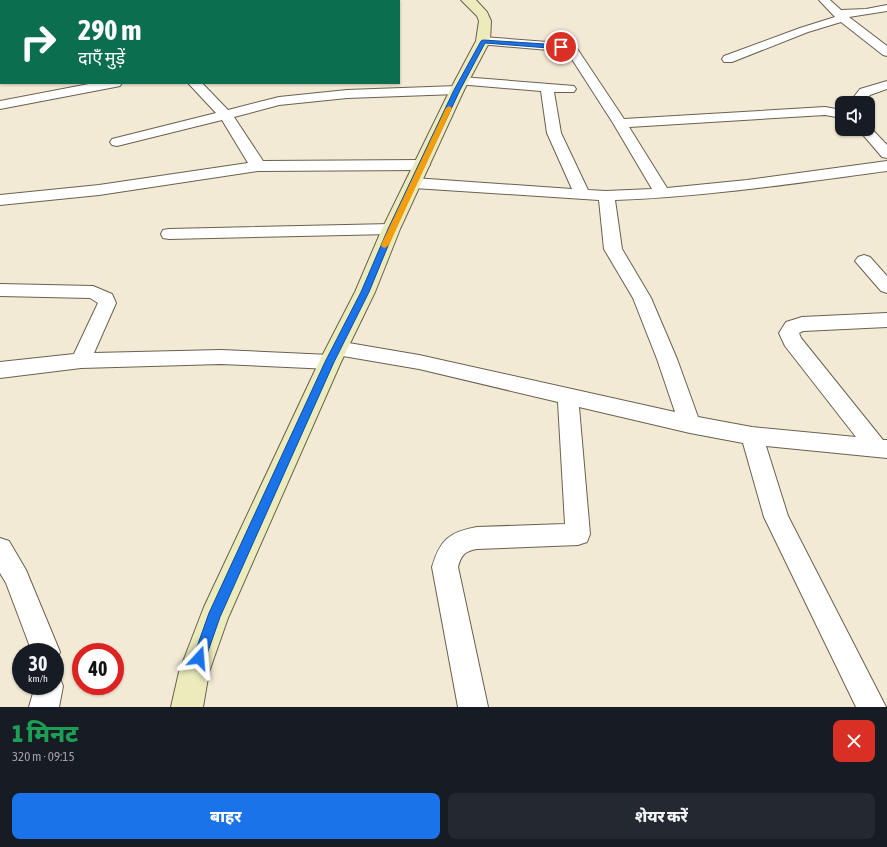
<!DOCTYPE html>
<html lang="hi">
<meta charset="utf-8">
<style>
body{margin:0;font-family:"Asap Condensed","Noto Sans Devanagari",sans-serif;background:#242831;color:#f1f3f6;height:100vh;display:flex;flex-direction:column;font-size:15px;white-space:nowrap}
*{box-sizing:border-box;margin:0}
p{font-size:13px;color:#9ea1a6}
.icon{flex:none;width:22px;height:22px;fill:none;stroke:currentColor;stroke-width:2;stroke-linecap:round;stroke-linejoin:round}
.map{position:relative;height:707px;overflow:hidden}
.drawer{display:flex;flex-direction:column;background:#171b24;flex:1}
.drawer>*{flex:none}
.hud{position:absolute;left:0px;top:0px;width:400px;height:84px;box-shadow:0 1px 3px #0004;background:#0b6e4f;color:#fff;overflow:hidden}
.fabs{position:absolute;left:835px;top:96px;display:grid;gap:8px}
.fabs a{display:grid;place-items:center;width:40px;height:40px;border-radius:8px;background:#171b24;box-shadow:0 1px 3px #0004;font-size:20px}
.speed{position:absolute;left:12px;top:643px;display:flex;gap:8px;font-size:20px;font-weight:700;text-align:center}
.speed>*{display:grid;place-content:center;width:52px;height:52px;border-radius:50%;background:#171b24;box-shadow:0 1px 3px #0004;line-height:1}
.speed small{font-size:10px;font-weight:400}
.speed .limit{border:6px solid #d22;background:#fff;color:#111}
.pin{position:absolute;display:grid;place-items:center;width:34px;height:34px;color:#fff;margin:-17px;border:2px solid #fff;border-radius:50%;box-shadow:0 1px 4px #0007}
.me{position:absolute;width:44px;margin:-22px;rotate:19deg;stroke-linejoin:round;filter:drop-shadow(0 0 3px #0008)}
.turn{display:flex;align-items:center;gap:14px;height:84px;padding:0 12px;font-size:18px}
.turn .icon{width:52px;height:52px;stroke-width:2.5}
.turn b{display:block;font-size:28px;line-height:34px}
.round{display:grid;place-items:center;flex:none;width:42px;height:42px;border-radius:8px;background:#242831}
.overview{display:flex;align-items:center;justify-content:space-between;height:68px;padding:0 12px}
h1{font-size:24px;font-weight:800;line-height:30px;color:#1e9e55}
.button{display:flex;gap:8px;margin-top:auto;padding:8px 12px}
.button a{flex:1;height:46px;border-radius:8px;background:#1a73e8;color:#fff;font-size:16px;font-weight:800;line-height:46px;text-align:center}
.button a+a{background:#242831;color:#f1f3f6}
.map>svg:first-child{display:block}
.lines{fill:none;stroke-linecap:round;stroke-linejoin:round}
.street-casing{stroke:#69614f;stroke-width:2}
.secondary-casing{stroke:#69614f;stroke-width:2}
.street{fill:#fff;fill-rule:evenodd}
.secondary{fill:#ecebbc;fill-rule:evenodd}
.route{fill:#1a73e8;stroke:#114b97}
.slow{fill:#f59e0b}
</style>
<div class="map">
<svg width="887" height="707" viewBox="0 0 887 707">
<rect width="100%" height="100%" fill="#f3ead5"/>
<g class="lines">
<g class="street-casing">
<g id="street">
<polygon points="0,0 26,0 1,1 1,3"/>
<polygon points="819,0 830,0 841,10 866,9 887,5 887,11 849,17 887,46 887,56 883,55 841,22 808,32 732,62 724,62 722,59 724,56 800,28 835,17"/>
<path d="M483 37 561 43 576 47 624 119 825 107 842 110V118L825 115 629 127 667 188 747 180 887 161V171C796 183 706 197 615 200L622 249 651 298 677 359 698 417 752 427 856 437 785 346 779 333 786 322 802 317 887 313V327L803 331 799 333 801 338 883 440H887V458L766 446 788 516 886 707H856L764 517 743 443 690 433 579 407 590 534 587 542 578 545 477 549C465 551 461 555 458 567L488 707H458L432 567C440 540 449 532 477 527L565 524 558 402 419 369 337 355 330 353 327 348 330 343 337 341 419 355 675 412 657 359 633 298 604 249 599 200 414 188 408 186 406 183 408 180 414 178 572 189 547 133 541 91 457 84 455 81 457 78 462 77 574 86 576 89 574 92H554L561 133 588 190 606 191 652 189 613 123 568 53 560 51 479 44 477 41 479 38Z"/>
<polygon points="887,81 887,89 870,95 863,103 849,103 860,89"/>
<polygon points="94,83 122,83 120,86 115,87 0,109 0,101"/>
<polygon points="188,83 202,83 228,110 279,97 347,90 457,86 462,87 464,90 462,93 457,94 347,98 279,105 234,117 263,161 422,160 427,162 430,165 427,168 422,170 258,171 99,195 0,205 0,195 99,185 248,163 222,120 117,146 112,145 110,142 112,139 216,113"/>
<polygon points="868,125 887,145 887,158 882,157 858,129 868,129"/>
<polygon points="391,224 397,225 399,229 397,233 391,234 169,239 163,238 161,234 163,230 169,229"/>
<polygon points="864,255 870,257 887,276 887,293 881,291 855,261 858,257"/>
<polygon points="0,284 93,286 112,294 116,303 94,353 221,350 330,355 337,357 340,362 337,367 330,369 221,364 81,368 0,378 0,362 74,354 98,303 90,298 0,296"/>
<polygon points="0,538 9,541 26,570 60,652 56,662 55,652 32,652 6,583 0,573"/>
<polygon points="55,674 59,676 63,686 59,707 29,707 35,686 55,686"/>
</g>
</g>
<g class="secondary-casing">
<g id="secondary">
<polygon points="461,0 476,0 487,12 491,21 490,41 464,90 400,229 375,292 341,362 228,618 209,672 203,707 171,707 179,672 204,607 319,362 355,292 382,229 450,90 476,41 479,21 477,16"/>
<rect x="0" y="34" width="1" height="8"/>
</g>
</g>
<use href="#street" class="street"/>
<use href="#secondary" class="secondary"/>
</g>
<polygon class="route" points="483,40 561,45 564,47 561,49 485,43 460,90 395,229 369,292 334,362 220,617 204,663 199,664 195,663 193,658 209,613 325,362 361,292 388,229 454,90 481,41"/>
<polygon class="slow" points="449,106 452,108 389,245 385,248 382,247 381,245 446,108"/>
</svg>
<div class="fabs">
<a><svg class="icon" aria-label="sound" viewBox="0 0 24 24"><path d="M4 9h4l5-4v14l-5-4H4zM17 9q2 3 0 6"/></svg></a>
</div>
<div class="speed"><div>30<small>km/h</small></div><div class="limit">40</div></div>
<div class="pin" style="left:561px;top:47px;background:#d93025"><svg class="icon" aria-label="arrive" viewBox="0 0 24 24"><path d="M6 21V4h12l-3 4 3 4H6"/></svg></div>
<svg class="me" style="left:199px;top:658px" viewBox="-20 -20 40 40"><path d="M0-17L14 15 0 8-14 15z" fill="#1a73e8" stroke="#fff" stroke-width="4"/></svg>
<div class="hud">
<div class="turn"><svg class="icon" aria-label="right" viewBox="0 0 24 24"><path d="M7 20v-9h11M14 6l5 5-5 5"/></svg><div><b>290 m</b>दाएँ मुड़ें</div></div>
</div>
</div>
<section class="drawer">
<div class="overview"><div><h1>1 मिनट</h1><p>320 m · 09:15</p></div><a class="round" style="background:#d93025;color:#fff"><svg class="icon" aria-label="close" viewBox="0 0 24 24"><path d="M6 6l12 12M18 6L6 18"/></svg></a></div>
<div class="button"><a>बाहर</a><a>शेयर करें</a></div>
</section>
